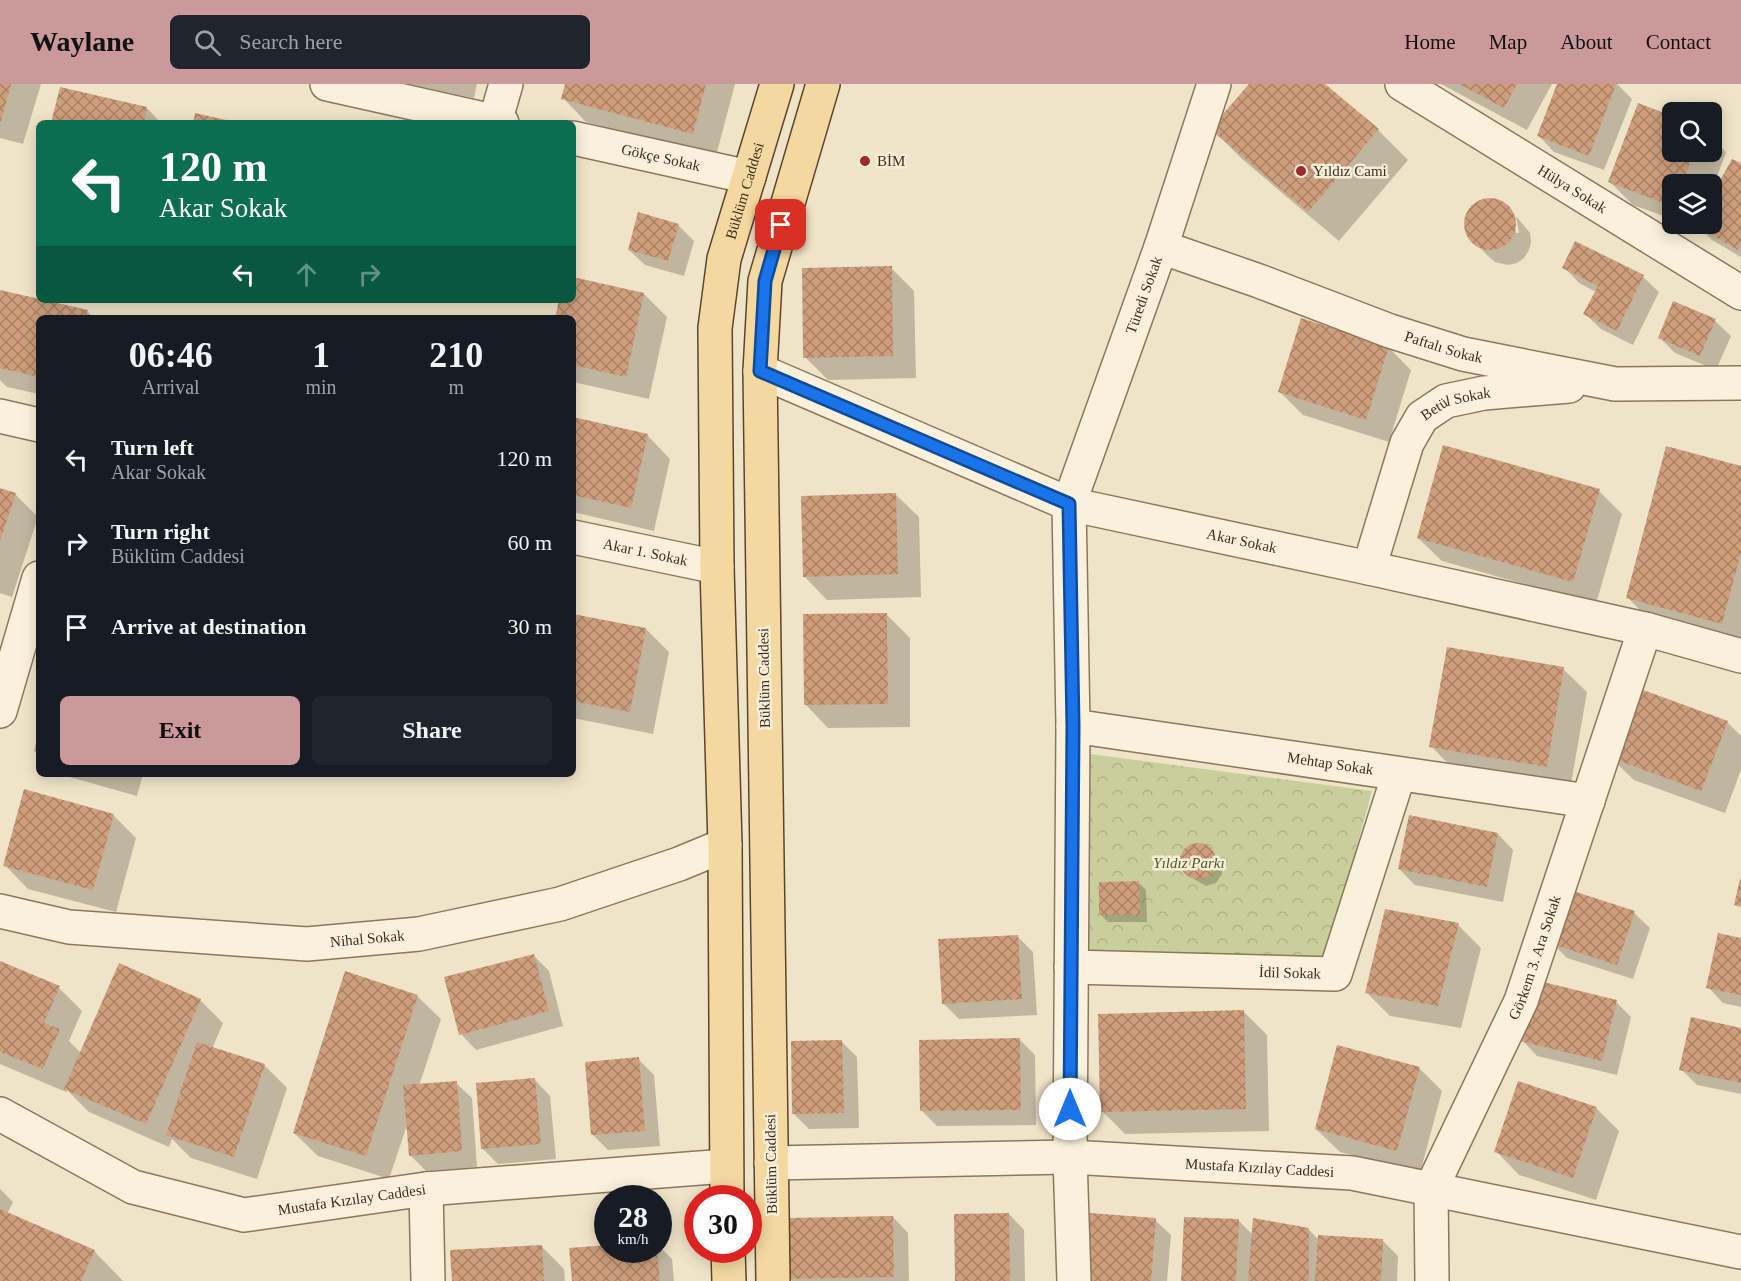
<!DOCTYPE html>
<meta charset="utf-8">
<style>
body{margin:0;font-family:"Times New Roman",serif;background:#20242c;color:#f1f3f6;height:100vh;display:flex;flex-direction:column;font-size:22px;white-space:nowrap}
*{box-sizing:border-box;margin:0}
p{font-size:20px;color:#9ea1a6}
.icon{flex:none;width:33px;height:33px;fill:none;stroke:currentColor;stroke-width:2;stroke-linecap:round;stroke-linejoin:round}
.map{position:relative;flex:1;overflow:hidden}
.drawer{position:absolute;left:36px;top:231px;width:540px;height:462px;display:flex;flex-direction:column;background:#171b24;border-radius:9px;box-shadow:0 3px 15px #0003}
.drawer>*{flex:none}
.hud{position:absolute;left:36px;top:36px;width:540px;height:183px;border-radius:9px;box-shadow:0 3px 15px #0003;background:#0b6e4f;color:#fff;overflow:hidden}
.buttons{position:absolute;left:1662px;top:18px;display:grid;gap:12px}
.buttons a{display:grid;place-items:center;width:60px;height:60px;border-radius:9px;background:#171b24;box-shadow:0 3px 15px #0003;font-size:30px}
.speed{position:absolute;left:594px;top:1101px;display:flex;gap:12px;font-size:30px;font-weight:700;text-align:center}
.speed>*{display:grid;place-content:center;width:78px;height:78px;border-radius:50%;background:#171b24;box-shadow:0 3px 15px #0003;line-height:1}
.speed small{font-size:15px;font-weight:400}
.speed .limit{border:9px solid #d22;background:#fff;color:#111}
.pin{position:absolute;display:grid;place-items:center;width:51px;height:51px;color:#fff;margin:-26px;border-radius:12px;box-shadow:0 3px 9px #0006}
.me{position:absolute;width:66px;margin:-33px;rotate:0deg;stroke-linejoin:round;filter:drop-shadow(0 0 4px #0008)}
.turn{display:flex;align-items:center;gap:21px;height:126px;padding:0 24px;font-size:27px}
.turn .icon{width:78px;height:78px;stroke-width:2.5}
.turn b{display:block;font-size:42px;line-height:51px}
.lanes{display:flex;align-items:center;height:57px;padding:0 24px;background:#0003;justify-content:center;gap:30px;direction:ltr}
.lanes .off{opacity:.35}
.eta{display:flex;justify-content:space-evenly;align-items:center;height:102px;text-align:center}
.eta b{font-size:36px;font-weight:800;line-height:42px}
.primary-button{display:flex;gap:12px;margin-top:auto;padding:12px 24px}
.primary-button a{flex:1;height:69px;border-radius:9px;background:#cc999b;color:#111;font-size:24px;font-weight:800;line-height:69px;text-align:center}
.primary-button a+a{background:#20242c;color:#f1f3f6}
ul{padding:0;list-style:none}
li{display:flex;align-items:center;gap:18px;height:84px;padding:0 24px}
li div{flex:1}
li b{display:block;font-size:22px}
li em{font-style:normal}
header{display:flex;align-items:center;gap:36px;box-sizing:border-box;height:84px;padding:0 30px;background:#cc999b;color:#111}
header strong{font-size:28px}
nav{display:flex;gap:33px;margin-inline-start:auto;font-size:21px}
.search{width:420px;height:54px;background:#20242c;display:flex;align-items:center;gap:15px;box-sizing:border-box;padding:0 21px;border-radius:9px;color:#9ea1a6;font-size:22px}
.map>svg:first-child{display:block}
.forest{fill:url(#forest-crowns)}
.shadow{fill:#0003}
.building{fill:url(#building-cross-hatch)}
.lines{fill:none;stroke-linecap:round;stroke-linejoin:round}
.minor-casing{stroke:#8d765c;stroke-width:36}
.major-casing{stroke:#5b4430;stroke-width:36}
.minor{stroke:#faf1dc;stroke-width:33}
.major{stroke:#f3d9a0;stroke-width:33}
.route-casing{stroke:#114b97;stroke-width:15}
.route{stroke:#1a73e8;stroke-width:10}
.poi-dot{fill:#9e2a2b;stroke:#f7eed8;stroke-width:2}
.labels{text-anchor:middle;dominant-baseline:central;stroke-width:5;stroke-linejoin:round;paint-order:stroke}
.street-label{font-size:15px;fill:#3d2e20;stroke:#f7eed8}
.poi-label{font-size:15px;fill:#3d2e20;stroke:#f7eed8;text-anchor:start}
.park-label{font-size:15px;font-style:italic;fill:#4d5a26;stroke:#f7eed8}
</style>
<header>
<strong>Waylane</strong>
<div class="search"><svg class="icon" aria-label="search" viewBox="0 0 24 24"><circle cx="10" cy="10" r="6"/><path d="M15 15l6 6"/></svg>Search here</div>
<nav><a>Home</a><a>Map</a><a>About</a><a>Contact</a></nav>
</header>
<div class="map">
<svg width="1741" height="1197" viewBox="0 0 1741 1197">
<defs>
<pattern id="forest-crowns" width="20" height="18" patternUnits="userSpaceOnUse" patternTransform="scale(1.5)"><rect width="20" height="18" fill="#c9cf9b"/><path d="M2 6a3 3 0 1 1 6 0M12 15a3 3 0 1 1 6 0" fill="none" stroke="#aeb285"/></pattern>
<pattern id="building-cross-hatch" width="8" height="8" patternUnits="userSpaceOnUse" patternTransform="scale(1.5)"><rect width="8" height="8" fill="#cf9f7d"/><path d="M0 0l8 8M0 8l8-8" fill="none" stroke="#a98266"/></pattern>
</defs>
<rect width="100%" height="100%" fill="#f0e4c8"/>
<polygon class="forest" points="1090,670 1372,707 1326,876 1088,871"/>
<g class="shadow">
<polygon points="0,0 41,0 23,60 0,54"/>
<polygon points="409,0 477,0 474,14"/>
<polygon points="567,0 735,0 716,72 586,38 563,14"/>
<polygon points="1251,0 1323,0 1378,46 1408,76 1339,157 1242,75 1212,45"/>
<polygon points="1441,0 1552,0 1527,46"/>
<polygon points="1558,0 1617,0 1632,15 1604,86 1554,68 1539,52"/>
<polygon points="1638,21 1672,34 1672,68 1712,68 1712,54 1726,68 1712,106 1712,100 1672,100 1672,135 1633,121 1610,98"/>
<polygon points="147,24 161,39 53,39"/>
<polygon points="1733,77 1741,81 1741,173 1712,156 1698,142 1697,144 1684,140 1712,140 1712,114"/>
<polygon points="1498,117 1515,131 1513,131 1516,149 1519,149 1516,132 1530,149 1531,158 1529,166 1524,174 1517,179 1508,181 1495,178 1488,172 1472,156 1467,148 1466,139 1468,130 1473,123 1480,118"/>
<polygon points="678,141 694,157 684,192 645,181 629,166"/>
<polygon points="1564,183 1643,193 1659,208 1633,261 1601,245 1585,230 1596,208 1579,199"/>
<polygon points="891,184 914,207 916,294 828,296 805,273"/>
<polygon points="573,195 644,210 667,233 649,315 573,298 573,234 557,234 561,216 573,216"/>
<polygon points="0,212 87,227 94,234 39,234 39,310 7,303 0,296"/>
<polygon points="1715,237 1731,252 1716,286 1675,269 1660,254"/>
<polygon points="1388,263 1411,286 1389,358 1303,331 1280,308"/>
<polygon points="573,334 647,351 670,375 654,447 573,428"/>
<polygon points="1741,384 1741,561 1651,537 1628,514"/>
<polygon points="0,405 15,410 38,433 12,513 0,509"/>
<polygon points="1599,407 1622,430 1596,520 1442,477 1418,454"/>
<polygon points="895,410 919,433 921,513 827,516 804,492"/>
<polygon points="573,531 646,545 669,568 653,650 573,634"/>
<polygon points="887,531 910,554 910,643 828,644 805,620"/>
<polygon points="1563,585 1587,608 1570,706 1454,686 1431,662"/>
<polygon points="1727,638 1741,652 1741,686 1725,729 1634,696 1610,673"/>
<polygon points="59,690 143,690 137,712"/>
<polygon points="113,731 136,754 116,828 28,805 5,781"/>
<polygon points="1498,750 1513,766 1503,818 1415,801 1399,785"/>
<polygon points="1201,760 1206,762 1222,779 1222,790 1216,799 1206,802 1192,794 1182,781 1183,771 1190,763"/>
<polygon points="1139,799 1146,806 1147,838 1108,838 1101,831"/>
<polygon points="1634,829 1650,844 1633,895 1567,874 1551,858"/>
<polygon points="1458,841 1481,864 1461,944 1390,932 1367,909"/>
<polygon points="1017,852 1033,868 1037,931 959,935 943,919"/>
<polygon points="1741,855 1741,923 1723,919 1708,903"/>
<polygon points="533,871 549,887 563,942 476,966 461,950"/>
<polygon points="0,879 59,904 82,927 69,957 81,969 200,916 223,939 212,965 264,981 287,1004 257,1095 191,1074 172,1055 169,1063 89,1028 67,1006 66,1008 0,980"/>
<polygon points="417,912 441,935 419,1002 456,999 472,1014 477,1083 426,1087 410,1071 408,1038 389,1095 318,1072 294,1049"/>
<polygon points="1616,918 1631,933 1617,991 1537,972 1522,956"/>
<polygon points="1244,928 1267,951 1269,1047 1125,1050 1102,1027"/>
<polygon points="1741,945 1741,1010 1697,1001 1681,985"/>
<polygon points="1019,955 1035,971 1036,1041 937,1042 922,1027"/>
<polygon points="841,957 857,973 859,1044 809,1045 794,1030"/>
<polygon points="638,975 654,991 660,1062 608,1066 593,1051"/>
<polygon points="1419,984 1442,1007 1420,1089 1340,1068 1316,1045"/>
<polygon points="535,996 550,1012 556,1075 498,1080 483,1065"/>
<polygon points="1596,1024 1619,1047 1596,1116 1519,1091 1496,1067"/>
<polygon points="0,1105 13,1118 7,1130 94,1167 123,1197 0,1197"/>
<polygon points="1009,1130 1024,1146 1025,1197 956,1197"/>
<polygon points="893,1133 908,1149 909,1197 792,1197 790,1195"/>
<polygon points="1155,1136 1171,1151 1167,1197 1086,1197"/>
<polygon points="1239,1137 1253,1151 1309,1146 1319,1156 1382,1156 1398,1172 1397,1197 1182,1197"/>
<polygon points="658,1161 672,1175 674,1197 573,1197 608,1166 658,1166"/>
<polygon points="541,1162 564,1185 565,1197 454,1197"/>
</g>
<g class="building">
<polygon points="0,0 11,0 1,37 0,37"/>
<polygon points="565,0 706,0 693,50 561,15"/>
<polygon points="1249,0 1325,0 1379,45 1308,128 1210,45"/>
<polygon points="1459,0 1517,0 1504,24"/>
<polygon points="1557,0 1616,0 1589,72 1537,52"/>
<polygon points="60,3 147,23 144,39 51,39"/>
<polygon points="1638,19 1672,32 1672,68 1694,68 1682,100 1672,100 1672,122 1608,98"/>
<polygon points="195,29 235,38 235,39 193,39"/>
<polygon points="1732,75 1741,79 1741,161 1738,166 1694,141 1712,140 1712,111"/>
<circle cx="1490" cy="140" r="26"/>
<polygon points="638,128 679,140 668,177 628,166"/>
<polygon points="1575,157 1644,191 1617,247 1583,230 1598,202 1562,184"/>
<polygon points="892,182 893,272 803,274 802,184"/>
<polygon points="573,193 644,209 626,293 573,281 573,234 555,234 559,216 573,216"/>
<polygon points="0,206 88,226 86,234 39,234 39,293 0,284"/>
<polygon points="1673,217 1716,235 1700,272 1658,254"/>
<polygon points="1301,234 1389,262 1366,336 1278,308"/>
<polygon points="573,333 648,350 631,424 573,411"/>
<polygon points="1443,361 1600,405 1573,498 1417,454"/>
<polygon points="1666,362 1741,382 1741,469 1722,540 1626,514"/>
<polygon points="0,404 16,409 0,457"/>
<polygon points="896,409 898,490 803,493 801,412"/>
<polygon points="887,529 888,620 804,621 803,530"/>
<polygon points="573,530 646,544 630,628 573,617"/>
<polygon points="1447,563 1564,583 1547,683 1429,663"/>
<polygon points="1635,603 1728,637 1701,707 1609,673"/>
<polygon points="38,652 39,652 39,669 34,667"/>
<polygon points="24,705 114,730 93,806 3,782"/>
<polygon points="1409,731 1498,749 1487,803 1398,785"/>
<circle cx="1198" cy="777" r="18"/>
<polygon points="1740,795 1741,795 1741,823 1734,821"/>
<polygon points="1139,797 1140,831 1099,831 1099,798"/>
<polygon points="1567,805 1635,827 1617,881 1549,859"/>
<polygon points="1385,825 1459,839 1438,922 1365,909"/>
<polygon points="1718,849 1741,854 1741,911 1706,904"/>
<polygon points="1018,851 1022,915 942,920 938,855"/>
<polygon points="534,870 549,927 459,951 444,893"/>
<polygon points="0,877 60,902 44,939 60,945 43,985 0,968"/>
<polygon points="119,879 201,915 146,1040 64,1005"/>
<polygon points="345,887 418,911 366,1072 293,1049"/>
<polygon points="1535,896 1617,916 1602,977 1520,957"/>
<polygon points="1244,926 1246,1025 1100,1028 1098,930"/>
<polygon points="1691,933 1741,944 1741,999 1679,986"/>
<polygon points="1020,954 1021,1026 920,1027 919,956"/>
<polygon points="842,956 844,1029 792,1030 791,957"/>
<polygon points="197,958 265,980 234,1073 166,1051"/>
<polygon points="1337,961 1420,983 1397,1067 1315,1045"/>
<polygon points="639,973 645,1047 591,1051 585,978"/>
<polygon points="535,994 541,1060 481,1065 476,999"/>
<polygon points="457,997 462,1067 409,1072 403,1001"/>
<polygon points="1518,997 1597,1023 1573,1094 1494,1068"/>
<polygon points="0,1125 95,1166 81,1197 0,1197"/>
<polygon points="1009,1129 1010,1197 955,1197 954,1130"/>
<polygon points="1090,1129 1156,1134 1151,1197 1084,1197"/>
<polygon points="893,1132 894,1193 789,1195 788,1134"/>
<polygon points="1184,1133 1239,1135 1236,1197 1181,1197"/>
<polygon points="1253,1134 1309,1144 1309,1197 1248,1197"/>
<polygon points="1318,1151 1383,1155 1381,1197 1315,1197"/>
<polygon points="542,1161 544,1197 452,1197 450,1166"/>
<polygon points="608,1161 608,1166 657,1166 660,1197 572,1197 569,1164"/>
</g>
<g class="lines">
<g class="minor-casing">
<g id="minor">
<polyline points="327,0 502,39"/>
<path id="s1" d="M1402 0 1741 209"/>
<polyline points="495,38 506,0"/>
<path id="s2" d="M573 54 749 93"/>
<path id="s3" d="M1161 163 1259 197 1390 247 1463 270 1615 300 1741 299"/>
<path id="s4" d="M760 287 1069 420 1369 484 1645 545 1741 572"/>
<polyline points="0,332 39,341"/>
<path id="s5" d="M573 453 717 483"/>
<path id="s6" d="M1369 484 1407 359 1422 333 1446 317 1484 309 1569 302"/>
<polyline points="0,627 39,494"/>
<path id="s7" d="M1073 642 1588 717"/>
<path id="s8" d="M0 827 69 843 307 860 419 850 560 820 679 780 725 761"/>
<path id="s9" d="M1071 883 1335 890 1399 690"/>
<path id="s10" d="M0 1030 133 1103 244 1131 426 1105 726 1082"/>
<path id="s11" d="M771 1079 1070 1073 1352 1089 1741 1168"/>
<polyline points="426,1105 428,1197"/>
<path id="s12" d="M1074 1197 1070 1073 1073 642 1069 420 1161 163 1214 0"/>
<path id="s13" d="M1432 1197 1431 1105 1521 917 1645 545"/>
</g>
</g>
<g class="major-casing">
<g id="major">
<path id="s14" d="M727 1114 725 761 717 483 715 244 724 175 777 0"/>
<polyline points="728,1166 729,1197"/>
<polyline points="773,1197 760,287 765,197 823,0"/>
</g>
</g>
<use href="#minor" class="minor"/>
<use href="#major" class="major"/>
</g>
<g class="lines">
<g class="route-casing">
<polyline id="route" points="781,141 765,197 760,287 1069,420 1073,642 1070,1025"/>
</g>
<use href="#route" class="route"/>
</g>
<g class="poi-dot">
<circle cx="865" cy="77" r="6"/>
<circle cx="1301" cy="87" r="6"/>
</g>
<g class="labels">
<g class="street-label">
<text stroke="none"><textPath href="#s2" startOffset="90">Gökçe Sokak</textPath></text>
<text stroke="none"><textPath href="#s1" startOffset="200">Hülya Sokak</textPath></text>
<text stroke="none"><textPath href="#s14" startOffset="1011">Büklüm Caddesi</textPath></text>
<text stroke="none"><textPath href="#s12" startOffset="999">Türedi Sokak</textPath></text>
<text stroke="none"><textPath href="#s3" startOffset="300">Paftalı Sokak</textPath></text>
<text stroke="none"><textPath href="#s6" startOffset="198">Betül Sokak</textPath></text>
<text stroke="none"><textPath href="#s4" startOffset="513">Akar Sokak</textPath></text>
<text stroke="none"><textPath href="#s5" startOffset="74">Akar 1. Sokak</textPath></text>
<text transform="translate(764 594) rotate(-91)">Büklüm Caddesi</text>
<text stroke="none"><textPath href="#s7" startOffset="260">Mehtap Sokak</textPath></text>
<text stroke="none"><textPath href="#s8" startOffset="370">Nihal Sokak</textPath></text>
<text stroke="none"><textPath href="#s13" startOffset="346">Görkem 3. Ara Sokak</textPath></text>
<text stroke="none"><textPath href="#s9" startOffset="219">İdil Sokak</textPath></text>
<text transform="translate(771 1080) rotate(-91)">Büklüm Caddesi</text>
<text stroke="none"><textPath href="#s11" startOffset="489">Mustafa Kızılay Caddesi</textPath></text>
<text stroke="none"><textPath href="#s10" startOffset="375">Mustafa Kızılay Caddesi</textPath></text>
</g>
<g class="poi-label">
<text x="877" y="77">BİM</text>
<text x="1313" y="87">Yıldız Cami</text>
</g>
<g class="park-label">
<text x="1189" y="779">Yıldız Parkı</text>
</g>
</g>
</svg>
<div class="buttons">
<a><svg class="icon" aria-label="search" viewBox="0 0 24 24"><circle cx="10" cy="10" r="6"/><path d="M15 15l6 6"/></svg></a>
<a><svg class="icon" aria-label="layers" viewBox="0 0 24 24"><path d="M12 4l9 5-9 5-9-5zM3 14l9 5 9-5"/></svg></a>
</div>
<div class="speed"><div>28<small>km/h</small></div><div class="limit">30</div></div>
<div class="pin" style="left:781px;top:141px;background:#d93025"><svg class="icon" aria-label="arrive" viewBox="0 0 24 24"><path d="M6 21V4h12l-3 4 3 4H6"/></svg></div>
<svg class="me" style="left:1070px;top:1025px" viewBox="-20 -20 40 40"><circle r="19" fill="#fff"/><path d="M0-13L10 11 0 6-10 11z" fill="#1a73e8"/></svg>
<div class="hud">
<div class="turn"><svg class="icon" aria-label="left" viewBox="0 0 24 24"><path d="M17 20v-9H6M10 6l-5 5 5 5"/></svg><div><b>120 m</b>Akar Sokak</div></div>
<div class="lanes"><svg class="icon" aria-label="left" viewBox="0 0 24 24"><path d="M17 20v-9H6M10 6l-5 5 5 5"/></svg><svg class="icon off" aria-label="ahead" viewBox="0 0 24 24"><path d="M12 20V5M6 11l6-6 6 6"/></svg><svg class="icon off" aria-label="right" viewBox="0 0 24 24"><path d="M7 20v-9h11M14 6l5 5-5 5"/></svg></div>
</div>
<section class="drawer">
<div class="eta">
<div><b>06:46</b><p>Arrival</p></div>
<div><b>1</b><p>min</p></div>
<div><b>210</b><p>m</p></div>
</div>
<ul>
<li><svg class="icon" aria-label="left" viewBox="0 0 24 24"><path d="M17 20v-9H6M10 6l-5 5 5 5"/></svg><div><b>Turn left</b><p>Akar Sokak</p></div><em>120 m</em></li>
<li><svg class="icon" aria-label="right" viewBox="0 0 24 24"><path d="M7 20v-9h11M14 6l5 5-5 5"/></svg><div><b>Turn right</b><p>Büklüm Caddesi</p></div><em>60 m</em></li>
<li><svg class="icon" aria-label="arrive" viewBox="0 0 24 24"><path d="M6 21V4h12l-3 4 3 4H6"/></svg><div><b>Arrive at destination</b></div><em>30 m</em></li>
</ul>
<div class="primary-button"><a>Exit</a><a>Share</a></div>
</section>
</div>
